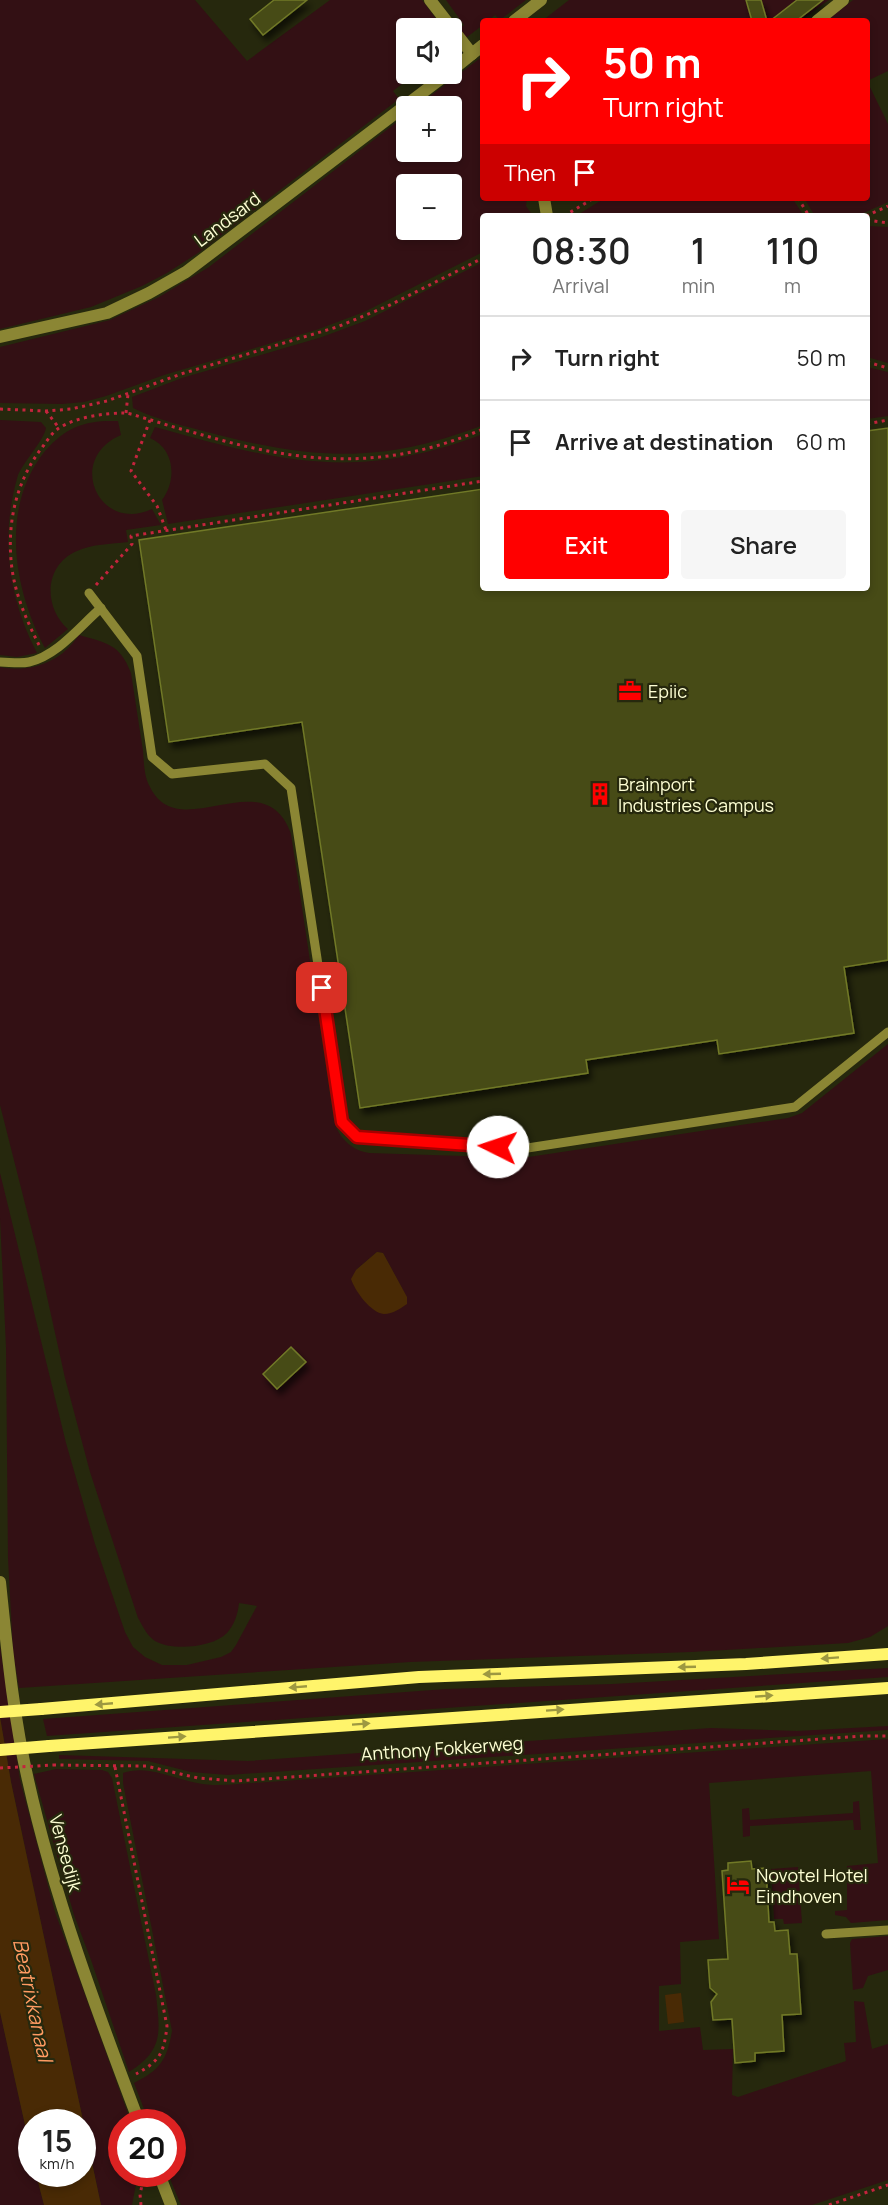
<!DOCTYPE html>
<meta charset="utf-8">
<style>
body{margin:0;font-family:Manrope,sans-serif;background:#f6f6f6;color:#222;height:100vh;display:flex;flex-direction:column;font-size:22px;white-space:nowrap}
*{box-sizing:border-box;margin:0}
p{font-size:20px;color:#767676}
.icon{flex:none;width:33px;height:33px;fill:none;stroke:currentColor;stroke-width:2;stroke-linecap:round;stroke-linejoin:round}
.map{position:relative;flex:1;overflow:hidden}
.side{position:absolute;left:480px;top:213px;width:390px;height:378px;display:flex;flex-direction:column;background:#fff;border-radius:6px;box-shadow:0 3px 9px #0003}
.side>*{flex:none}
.hud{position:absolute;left:480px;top:18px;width:390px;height:183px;border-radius:6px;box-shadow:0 3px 9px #0003;background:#f00;color:#fff;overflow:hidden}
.tools{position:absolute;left:396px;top:18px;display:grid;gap:12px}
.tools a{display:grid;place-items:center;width:66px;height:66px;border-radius:6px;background:#fff;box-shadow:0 3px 9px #0003;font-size:30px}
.speed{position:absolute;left:18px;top:2109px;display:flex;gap:12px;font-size:30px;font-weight:700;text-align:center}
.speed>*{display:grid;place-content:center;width:78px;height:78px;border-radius:50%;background:#fff;box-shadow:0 3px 9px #0003;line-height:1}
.speed small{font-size:15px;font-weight:400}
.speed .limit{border:9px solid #d22;background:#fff;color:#111}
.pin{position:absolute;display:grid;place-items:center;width:51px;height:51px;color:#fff;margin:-26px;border-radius:12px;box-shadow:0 3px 9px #0006}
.me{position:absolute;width:66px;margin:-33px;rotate:274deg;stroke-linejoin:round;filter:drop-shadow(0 0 4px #0008)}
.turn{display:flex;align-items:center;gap:21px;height:126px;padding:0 24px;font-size:27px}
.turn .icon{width:78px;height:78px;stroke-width:2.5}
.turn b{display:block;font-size:42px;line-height:51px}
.then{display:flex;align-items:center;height:57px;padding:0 24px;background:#0003;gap:12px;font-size:22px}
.eta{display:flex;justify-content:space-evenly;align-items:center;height:102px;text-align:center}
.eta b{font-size:36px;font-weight:600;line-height:42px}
.cta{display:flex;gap:12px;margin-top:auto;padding:12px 24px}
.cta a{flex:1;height:69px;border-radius:6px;background:#f00;color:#fff;font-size:24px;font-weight:600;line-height:69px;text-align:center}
.cta a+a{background:#f6f6f6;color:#222}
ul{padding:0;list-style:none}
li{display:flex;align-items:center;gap:18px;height:84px;padding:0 24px;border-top:2px solid #e0e0e0}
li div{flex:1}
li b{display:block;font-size:22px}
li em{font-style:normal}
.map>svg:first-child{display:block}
.green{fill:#331014;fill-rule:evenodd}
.water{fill:#492a05}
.building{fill:#464b17;stroke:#717927;stroke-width:1.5;filter:url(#shadow)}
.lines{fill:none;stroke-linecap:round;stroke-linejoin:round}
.path{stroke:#c4243d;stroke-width:3;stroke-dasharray:3 4.5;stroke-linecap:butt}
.service{stroke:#8b8634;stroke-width:9}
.pedestrian{stroke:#8b8634;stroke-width:12}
.minor{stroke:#8b8634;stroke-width:12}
.secondary{stroke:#fff46b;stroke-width:12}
.path-bridge{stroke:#c4243d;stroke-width:3;stroke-dasharray:3 4.5;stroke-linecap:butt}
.secondary-bridge{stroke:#fff46b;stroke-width:12}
.oneway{fill:#9d9841}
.route-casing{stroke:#a60000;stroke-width:15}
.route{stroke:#f00;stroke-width:10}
.labels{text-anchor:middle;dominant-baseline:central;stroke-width:4.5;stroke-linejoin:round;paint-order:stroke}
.street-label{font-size:18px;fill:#feffd4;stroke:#26280d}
.poi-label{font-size:18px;fill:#feffd4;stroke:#26280d;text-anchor:start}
.water-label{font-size:20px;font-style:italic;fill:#ff9b62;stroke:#26280d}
</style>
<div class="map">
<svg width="888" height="2205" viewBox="0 0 888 2205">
<defs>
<filter id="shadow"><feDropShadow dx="3.5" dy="6" stdDeviation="3" flood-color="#0009"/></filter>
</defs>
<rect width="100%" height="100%" fill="#26280d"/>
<g class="green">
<polygon points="0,0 195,0 247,61 330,0 422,0 443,28 406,28 406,74 415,74 393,91 399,99 198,253 167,273 142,286 91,307 0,329"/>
<polygon points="446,0 526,0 500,20 495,15 488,21 483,21 483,25 463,40 456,31 464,25"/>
<polygon points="569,0 829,0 800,21 542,21"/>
<polygon points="853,0 888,0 888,71 867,81 888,124 888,202 857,216 815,216 804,198 867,198 867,21 826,21"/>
<path d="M483 56V198H527L526 206 533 216H483V252L364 312 316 330 164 375 106 396 84 402 62 404 0 403V347L110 320 159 297 209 267 406 115V152H452V106H417ZM406 184H452V230H406Z"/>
<polygon points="605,198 792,198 804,216 576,216"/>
<polygon points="867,226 888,227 888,363 867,357"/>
<path d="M483 262V425C383 464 313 460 211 433 185 426 157 420 133 408L132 397 182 378 322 337 365 321Z"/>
<polygon points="867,367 888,372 888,416 867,419"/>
<path d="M0 420 41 422 46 428C44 440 24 461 18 475 0 536 8 598 37 653L17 657 0 655Z"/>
<path d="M118 421 121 435C65 459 99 534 152 509L161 525 126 530 128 542C111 544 92 544 77 551 44 565 43 607 68 629L45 648C13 588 0 507 45 451 67 426 86 420 118 421Z"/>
<path d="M155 427C280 462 357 482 483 434V476L168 524 162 500C177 480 175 449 150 438Z"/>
<path d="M79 635C107 643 120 644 131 673 135 699 139 725 143 751 144 763 144 777 150 787 179 847 265 759 291 834L334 1121C339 1138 351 1150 369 1153L522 1158 788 1118 802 1113 888 1044V1626L870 1637 848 1643 691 1652 410 1662 19 1688 13 1652 8 1558 6 1347 0 1218V1173L66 1443 95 1544 125 1632 133 1647 145 1657 162 1665H187L221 1657 231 1652 236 1645 257 1606 239 1603C238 1614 234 1625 227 1633 212 1648 172 1651 155 1641 146 1635 143 1626 138 1618L90 1472 65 1378 36 1247 0 1105V667C32 673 61 662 79 635ZM377 1252 383 1253 407 1298 356 1270Z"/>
<polygon points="0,1646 20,1780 55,1912 131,2122 122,2122 122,2174 138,2174 132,2205 101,2205 11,1782 0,1717"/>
<polygon points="888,1668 888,1677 47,1736 43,1719 446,1689 612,1684"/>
<polygon points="888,1726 888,1730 228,1775 191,1772 148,1761 59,1759 59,1755 248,1761 711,1728 797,1731"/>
<path d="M888 1739V1920L851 1923 846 1917 835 1915V1911L847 1910V1866L878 1863 871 1771 709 1783 719 1939 680 1942 681 1984 659 1986V2031L700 2027 703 2050 733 2049 732 2095 738 2097 846 2061 844 2043 856 2042 854 2001 864 2002 872 2049 888 2044V2180L812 2205H181L168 2174H172V2122H149L134 2083C160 2070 167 2060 172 2031L123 1783V1773C147 1764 174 1779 197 1783 211 1786 225 1785 239 1784Z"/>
<path d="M56 1769 102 1770 108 1772 112 1778 156 1995C160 2032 164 2050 129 2072L91 1960 74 1915 35 1778 34 1774Z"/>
<polygon points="859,1801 861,1830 854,1830 853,1820 750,1826 750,1836 743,1837 742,1809 749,1808 750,1820 853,1813 853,1802"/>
<polygon points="798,1867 802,1923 784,1924 783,1919 774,1919 771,1869"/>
<polygon points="888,1936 888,1970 868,1976 863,1988 853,1990 850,1943 852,1939"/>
<polygon points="0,2012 31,2152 32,2174 36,2174 44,2205 0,2205"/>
</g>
<g class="water">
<path d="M377 1252 383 1253 407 1297V1304C401 1308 393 1314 384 1314 371 1313 355 1291 351 1279L356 1270Z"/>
<polygon points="0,1717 11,1782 101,2205 44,2205 36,2174 82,2174 82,2122 32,2122 31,2152 0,2012"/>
<polygon points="681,1993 684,2022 668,2024 665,1995"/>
</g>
<g class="building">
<polygon points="274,0 307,0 263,35 250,19"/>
<polygon points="746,0 761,0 767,21 752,21"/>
<polygon points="797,0 823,0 796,21 770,21"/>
<polygon points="888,428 888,960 844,967 854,1033 719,1054 717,1040 704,1042 586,1060 588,1073 360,1108 302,722 169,742 139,540 483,489 483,588 867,588 867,431"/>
<polygon points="291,1347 306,1362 277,1389 263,1374"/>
<polygon points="751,1861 752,1869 766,1868 769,1922 774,1922 775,1931 788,1930 790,1954 797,1954 801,2014 782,2015 784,2051 755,2053 755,2061 735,2063 732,2019 713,2020 711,2002 717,1994 710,1988 708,1960 728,1959 722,1871 728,1870 728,1863"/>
</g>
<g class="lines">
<g class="path">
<polyline points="798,198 809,216"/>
<polyline points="564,216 594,198"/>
<polyline points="866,216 888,206"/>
<polyline points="867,220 888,223"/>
<polyline points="867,362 888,368"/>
<polyline points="0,409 46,411 71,409 107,401 181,374 337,327 390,305 483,258"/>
<polyline points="46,411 59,428"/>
<polyline points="126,413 128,394"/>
<polyline points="150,420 131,471 157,506 166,530"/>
<polyline points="867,424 888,420"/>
<polyline points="96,585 132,544 131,536 483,481"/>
<path d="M39 645C27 621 16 597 12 569 6 524 16 480 44 445 48 439 53 432 59 428 76 417 105 413 125 413 133 414 143 418 151 420 173 427 195 433 217 439 312 465 391 469 483 429"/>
<polyline points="53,1765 146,1766 198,1778 236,1781 862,1736 888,1736"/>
<path d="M115 1767 167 2026C164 2053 160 2061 136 2074"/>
<polyline points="141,2205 140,2194 144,2177"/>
<polyline points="829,2205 888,2185"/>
</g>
<g class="service">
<polyline points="89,593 137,656 152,757 172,774 265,764 291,788 342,1122 357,1137 521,1149 795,1107 888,1032"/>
<path d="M0 662C9 662 20 664 29 662 58 655 79 627 101 608"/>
<polyline points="826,1934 888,1930"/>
</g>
<polyline class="pedestrian" points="544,198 547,216"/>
<g class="minor">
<polyline points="430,0 472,54"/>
<polyline points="514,21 541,0"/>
<polyline points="817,21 843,0"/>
<polyline points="452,70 483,45"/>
<polyline points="0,337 107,313 149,293 186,272 447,74"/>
<path d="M0 1582C7 1649 13 1715 28 1780 54 1897 97 2011 139 2122"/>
<polyline points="159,2174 171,2205"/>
</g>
<g class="secondary">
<polyline points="41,1709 419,1677 746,1664 888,1654"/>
<polyline points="49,1746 888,1688"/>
</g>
<polyline class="path-bridge" points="0,1768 53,1765"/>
<g class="secondary-bridge">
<polyline points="0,1712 41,1709"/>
<polyline points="0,1750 49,1746"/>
</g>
</g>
<defs><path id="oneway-solid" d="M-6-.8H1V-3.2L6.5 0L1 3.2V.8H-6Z" transform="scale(1.5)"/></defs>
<g class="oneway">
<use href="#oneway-solid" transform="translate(830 1658) rotate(176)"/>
<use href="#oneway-solid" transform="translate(687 1667) rotate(178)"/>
<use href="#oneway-solid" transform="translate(492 1674) rotate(178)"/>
<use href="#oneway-solid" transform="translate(298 1687) rotate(175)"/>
<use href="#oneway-solid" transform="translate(764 1696) rotate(-4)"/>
<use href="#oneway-solid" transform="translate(104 1704) rotate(175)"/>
<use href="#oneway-solid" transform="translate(555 1710) rotate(-4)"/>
<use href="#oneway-solid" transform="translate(361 1724) rotate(-4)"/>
<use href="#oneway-solid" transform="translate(177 1737) rotate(-4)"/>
</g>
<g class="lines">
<g class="route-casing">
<polyline id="route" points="322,988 342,1122 357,1137 498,1147"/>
</g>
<use href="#route" class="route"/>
</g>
<defs>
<g id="office-bare" transform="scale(1.8)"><path d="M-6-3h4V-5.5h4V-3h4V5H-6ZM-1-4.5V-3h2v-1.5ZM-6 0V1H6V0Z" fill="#f00" stroke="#26280d" stroke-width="2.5" paint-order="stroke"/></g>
<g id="building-bare" transform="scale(1.8)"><path d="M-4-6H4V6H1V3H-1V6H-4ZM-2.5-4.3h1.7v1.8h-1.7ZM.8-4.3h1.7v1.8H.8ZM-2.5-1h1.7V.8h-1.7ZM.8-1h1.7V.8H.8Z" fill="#f00" stroke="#26280d" stroke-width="2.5" paint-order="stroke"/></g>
<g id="hotel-bare" transform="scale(1.8)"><path d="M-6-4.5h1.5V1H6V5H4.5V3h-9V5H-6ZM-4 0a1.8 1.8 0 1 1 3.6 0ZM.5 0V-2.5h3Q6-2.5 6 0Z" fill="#f00" stroke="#26280d" stroke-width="2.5" paint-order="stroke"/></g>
</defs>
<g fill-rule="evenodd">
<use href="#office-bare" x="630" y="691"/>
<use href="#building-bare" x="600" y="794"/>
<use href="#hotel-bare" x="738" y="1885"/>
</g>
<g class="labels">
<g class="street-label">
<text transform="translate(227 219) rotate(-37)">Landsard</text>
<text transform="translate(442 1748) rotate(-4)">Anthony Fokkerweg</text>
<text transform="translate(66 1853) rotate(75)">Vensedijk</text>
</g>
<g class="poi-label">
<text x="648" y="691">Epiic</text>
<text x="618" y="784">Brainport<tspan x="618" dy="21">Industries Campus</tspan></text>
<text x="756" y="1875">Novotel Hotel<tspan x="756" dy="21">Eindhoven</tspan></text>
</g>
<g class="water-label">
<text transform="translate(33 2000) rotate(78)">Beatrixkanaal</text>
</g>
</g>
</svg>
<div class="tools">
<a><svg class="icon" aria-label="sound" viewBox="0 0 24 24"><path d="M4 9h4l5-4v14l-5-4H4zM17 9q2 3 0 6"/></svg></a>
<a>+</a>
<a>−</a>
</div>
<div class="speed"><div>15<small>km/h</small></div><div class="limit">20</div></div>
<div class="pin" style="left:322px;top:988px;background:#d93025"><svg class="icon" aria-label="arrive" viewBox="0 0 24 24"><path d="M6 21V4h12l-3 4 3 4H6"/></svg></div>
<svg class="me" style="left:498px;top:1147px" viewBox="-20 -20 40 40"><circle r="19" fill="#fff"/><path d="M0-13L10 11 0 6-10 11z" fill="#f00"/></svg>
<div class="hud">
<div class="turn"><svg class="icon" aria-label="right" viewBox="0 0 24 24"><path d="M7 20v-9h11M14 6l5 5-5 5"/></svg><div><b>50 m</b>Turn right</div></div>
<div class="then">Then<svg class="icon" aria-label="arrive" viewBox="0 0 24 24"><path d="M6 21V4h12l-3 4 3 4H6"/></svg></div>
</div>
<section class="side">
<div class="eta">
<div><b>08:30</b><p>Arrival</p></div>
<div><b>1</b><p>min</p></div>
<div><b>110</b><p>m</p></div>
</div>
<ul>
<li><svg class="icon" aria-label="right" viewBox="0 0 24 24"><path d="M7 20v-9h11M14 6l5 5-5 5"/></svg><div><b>Turn right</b></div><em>50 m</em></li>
<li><svg class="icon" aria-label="arrive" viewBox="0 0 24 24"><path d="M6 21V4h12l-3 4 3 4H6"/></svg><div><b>Arrive at destination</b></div><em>60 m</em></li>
</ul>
<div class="cta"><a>Exit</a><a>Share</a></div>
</section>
</div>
